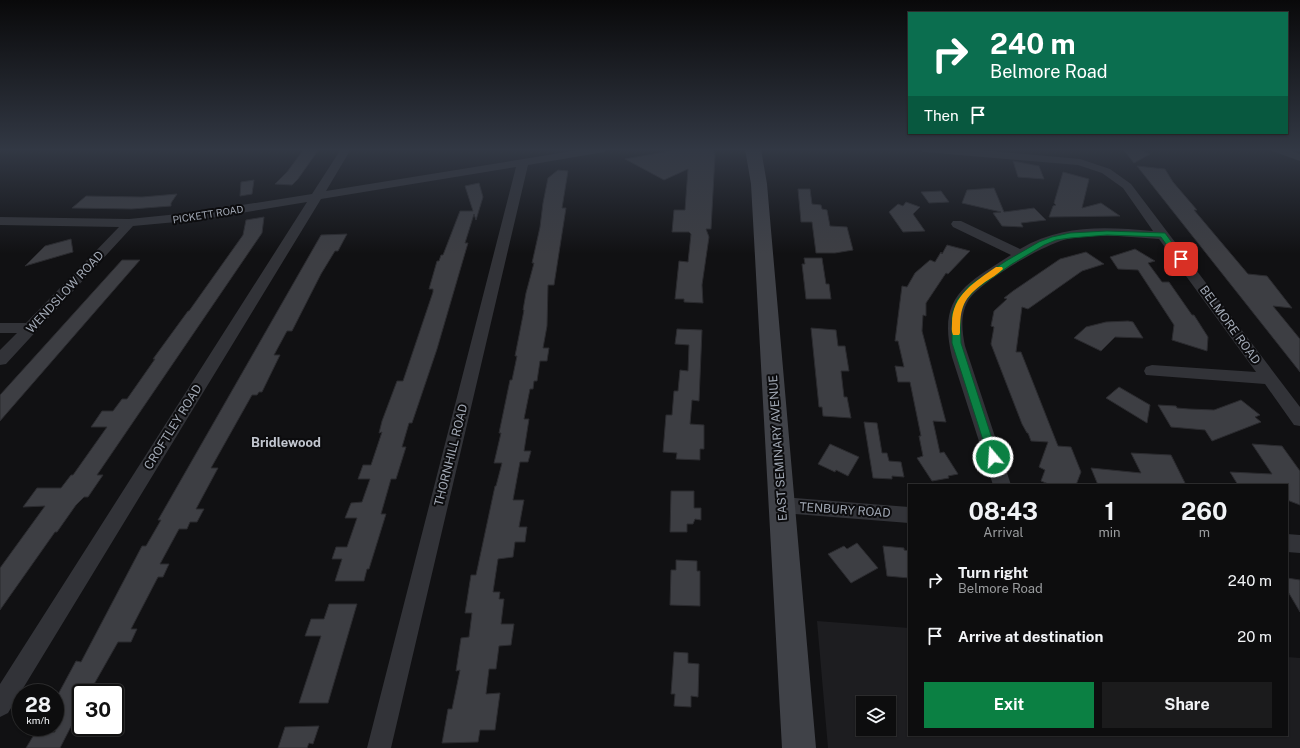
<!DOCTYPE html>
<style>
body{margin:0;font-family:"Public Sans",sans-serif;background:#1b1b1c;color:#f1f3f6;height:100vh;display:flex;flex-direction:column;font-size:15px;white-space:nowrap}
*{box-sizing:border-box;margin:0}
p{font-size:13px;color:#9a9c9e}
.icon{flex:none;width:22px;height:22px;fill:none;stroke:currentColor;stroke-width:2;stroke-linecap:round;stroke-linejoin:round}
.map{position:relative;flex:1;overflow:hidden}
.drawer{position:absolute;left:908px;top:484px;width:380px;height:252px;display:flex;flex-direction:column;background:#0d0d0e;border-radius:0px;box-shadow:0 1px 3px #0004,0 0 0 1px #2d2d2e}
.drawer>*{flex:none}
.hud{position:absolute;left:908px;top:12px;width:380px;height:122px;border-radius:0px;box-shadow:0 1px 3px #0004,0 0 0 1px #2d2d2e;background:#0b6e4f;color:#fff;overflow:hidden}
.controls{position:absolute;left:856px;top:696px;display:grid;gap:8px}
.controls a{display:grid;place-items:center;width:40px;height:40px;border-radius:0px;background:#0d0d0e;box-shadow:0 1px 3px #0004,0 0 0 1px #2d2d2e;font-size:20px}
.speed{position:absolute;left:12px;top:684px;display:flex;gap:8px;font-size:20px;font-weight:700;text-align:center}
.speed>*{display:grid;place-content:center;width:52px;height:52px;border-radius:50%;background:#0d0d0e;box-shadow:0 1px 3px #0004,0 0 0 1px #2d2d2e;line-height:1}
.speed small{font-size:10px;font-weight:400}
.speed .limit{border:2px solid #111;border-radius:6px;background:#fff;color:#111}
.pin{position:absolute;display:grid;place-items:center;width:34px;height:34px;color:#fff;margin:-17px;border-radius:8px;box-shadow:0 2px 6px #0006}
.me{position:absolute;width:44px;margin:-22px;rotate:342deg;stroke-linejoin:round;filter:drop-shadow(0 0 3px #0008)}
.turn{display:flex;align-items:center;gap:14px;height:84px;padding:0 16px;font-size:18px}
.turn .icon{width:52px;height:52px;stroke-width:2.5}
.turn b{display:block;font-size:28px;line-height:34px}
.then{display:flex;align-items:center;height:38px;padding:0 16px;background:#0003;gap:8px;font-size:15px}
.eta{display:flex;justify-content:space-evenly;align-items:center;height:68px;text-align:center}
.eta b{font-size:24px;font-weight:700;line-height:28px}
.cta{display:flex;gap:8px;margin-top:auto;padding:8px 16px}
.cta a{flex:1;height:46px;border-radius:0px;background:#0b8043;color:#fff;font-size:16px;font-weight:700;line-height:46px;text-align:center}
.cta a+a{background:#1b1b1c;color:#f1f3f6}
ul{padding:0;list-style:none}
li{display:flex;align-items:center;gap:12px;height:56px;padding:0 16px}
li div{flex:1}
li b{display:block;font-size:15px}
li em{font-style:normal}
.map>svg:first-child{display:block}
.built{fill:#1d1d20;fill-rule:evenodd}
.building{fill:#3d3e43;stroke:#2b2b2f}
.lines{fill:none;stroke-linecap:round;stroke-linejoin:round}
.street{fill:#323338;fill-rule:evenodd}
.secondary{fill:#404248;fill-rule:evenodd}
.route{fill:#0b8043;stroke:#07532c}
.slow{fill:#f59e0b}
.labels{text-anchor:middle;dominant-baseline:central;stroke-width:4;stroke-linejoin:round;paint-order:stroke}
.far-street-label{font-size:10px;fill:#a1a8b4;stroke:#0c0c0e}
.street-label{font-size:12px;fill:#a1a8b4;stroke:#0c0c0e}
.neighbourhood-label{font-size:13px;font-weight:bold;fill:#c3c7d0;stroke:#0c0c0e}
</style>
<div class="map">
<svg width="1300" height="748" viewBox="0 0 1300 748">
<rect width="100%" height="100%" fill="#111113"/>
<path class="built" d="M817 621 909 628V735H1287V657L1300 658V748H828ZM863 703H889V729H863Z"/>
<g class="building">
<polygon points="304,149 319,149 298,179 292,185 275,184 287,172"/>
<polygon points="681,149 713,149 715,155 711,229 706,229 709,237 702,285 703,303 684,302 684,299 675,299 679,261 688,262 691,234 689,232 672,232 674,210 685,210 688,169 664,180 625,159"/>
<polygon points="1123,149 1137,149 1150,154 1134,163"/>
<polygon points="1013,161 1039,166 1044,179 1018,177"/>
<polygon points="1137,166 1165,169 1173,182 1197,210 1194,210 1248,274 1267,276 1292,308 1273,306 1300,339 1300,372"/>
<polygon points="558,170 568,171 562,208 566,208 554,285 548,285 547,326 543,348 549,348 547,361 540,361 537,381 534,381 533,389 530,389 524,419 529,419 524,451 531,451 528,462 520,462 513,500 524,500 519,527 527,527 525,542 515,542 513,557 498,559 493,592 500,592 499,599 504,599 501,624 514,624 511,645 499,646 496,669 489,669 486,694 500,693 495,730 480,730 478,742 442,743 448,709 452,709 460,670 456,671 461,638 469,637 472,613 465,613 471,575 476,575 495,486 496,486 502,463 494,463 501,433 499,433 510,380 512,380 517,356 515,356 524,310 523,310 526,293 534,263 532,263 540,227 543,203 548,178"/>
<polygon points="1063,172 1089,179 1082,208 1101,203 1120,216 1049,217 1053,206 1056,205 1054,203"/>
<polygon points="254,180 252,194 240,196 241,182"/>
<polygon points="479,183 483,197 476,220 474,214 465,243 468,243 437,349 412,423 409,423 402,447 406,447 396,479 391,479 381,514 386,514 369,569 367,569 364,581 335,581 342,559 332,559 336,547 347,547 357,518 345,518 351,503 362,502 370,479 358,479 363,465 371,465 382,432 379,433 382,421 397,381 403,381 433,292 433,289 429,289 437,261 439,261 441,255 443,255 460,211 473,211 465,186"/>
<polygon points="994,188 1004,212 1034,208 1046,220 1021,223 1023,227 1002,226 993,213 1001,212 962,203 967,190"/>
<polygon points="798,189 810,189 812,204 821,205 822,209 827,210 830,226 847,227 853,250 835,253 816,253 812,222 801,222"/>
<polygon points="941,191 949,202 929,203 921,192"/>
<polygon points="177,194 171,203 171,206 132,209 72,208 86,196 142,197"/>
<polygon points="906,202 920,207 913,214 925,231 903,232 889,212 898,204 903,206"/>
<polygon points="264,217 262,233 97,475 103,475 88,497 84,497 76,505 57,532 55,532 0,610 0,568 45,506 23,507 37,488 61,488 71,475 73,475 107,427 91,427 102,411 113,411 122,399 127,399 155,359 153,359 188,311 189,311 243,235 246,220"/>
<polygon points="347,234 338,251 335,251 321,274 292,331 287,331 274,355 280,355 262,392 259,392 257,395 252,395 211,468 218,468 196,509 204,509 197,522 190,522 187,529 179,529 160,564 169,564 163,577 158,577 131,629 137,629 131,642 118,642 89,693 81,693 81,707 60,748 26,748 35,733 55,732 55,700 76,661 81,662 142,546 146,546 161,520 158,520 321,235"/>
<polygon points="71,239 73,252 25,266 45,246"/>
<polygon points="947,245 970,251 948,274 946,273 926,303 926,316 923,315 922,331 946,422 933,421 940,453 944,452 958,474 948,476 949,478 932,481 917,458 923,456 919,436 921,436 910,382 898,382 895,366 904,367 898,341 895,341 902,286 907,287 915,273 930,260 935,262 941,252 942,254"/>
<polygon points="1135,249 1155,261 1148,263 1162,282 1169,282 1192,315 1194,315 1208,337 1207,351 1172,340 1174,325 1138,270 1118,269 1110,257"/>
<polygon points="1086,252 1104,264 1082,271 1028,309 1022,307 1016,352 1021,352 1058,446 1071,447 1081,472 1076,485 1051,485 1041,481 1045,470 1039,467 1048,442 1031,441 1028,433 1027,433 1022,424 991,344 994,327 991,326 994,311 1007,299 1004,298 1013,291 1060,259"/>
<polygon points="804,258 822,258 826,284 829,284 831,299 806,299 802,264 805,264"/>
<polygon points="122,260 140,260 0,421 0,395"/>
<polygon points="1128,321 1133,322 1143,338 1115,337 1101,351 1074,338 1086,327 1106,322"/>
<polygon points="811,328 836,330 838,346 845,346 849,371 841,371 844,397 847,397 851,418 823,416 822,407 819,407"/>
<polygon points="677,329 702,330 699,401 692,400 690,424 704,425 704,449 700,449 700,460 676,459 677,453 663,452 666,415 672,415 674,391 678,391 680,370 688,371 689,345 675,344"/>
<polygon points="1119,387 1150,405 1147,423 1106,398"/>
<polygon points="1241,400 1260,415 1255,417 1261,422 1212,441 1205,430 1171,427 1158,405 1176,406 1177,408 1189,409 1214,410"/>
<polygon points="864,422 877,423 882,453 887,453 889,461 901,462 904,477 892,476 892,479 873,478"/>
<polygon points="830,444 859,457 848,476 836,470 835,472 818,464"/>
<polygon points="1252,444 1282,446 1300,471 1300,505 1287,500 1287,485 1238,485 1230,472 1272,474"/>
<polygon points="1131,453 1171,455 1186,485 1098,485 1091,468 1141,473"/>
<polygon points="671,491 694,491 694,508 701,508 701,520 695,519 693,524 687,524 687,532 670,532"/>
<polygon points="857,543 878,568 851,583 828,554 844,546 847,549"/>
<polygon points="883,546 904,548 904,550 909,551 909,578 887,576"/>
<polygon points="676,560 697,561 697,571 700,571 700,606 670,605 671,570 676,570"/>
<polygon points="1287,578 1300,580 1300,612 1287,590"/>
<polygon points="329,604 357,604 328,703 299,703 321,636 305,636 311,619 324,619"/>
<polygon points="674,652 688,653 688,663 699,664 698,697 691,696 691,707 674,706 675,694 671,694"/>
<polygon points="319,726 313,744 309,743 307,748 278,748 285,727"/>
</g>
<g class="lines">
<g class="street">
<polygon points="341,149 351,149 326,191 585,149 609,149 604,152 528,165 391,748 367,748 516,167 321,199 8,713 0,717 0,684 307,202 198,220 133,226 6,364 0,365 0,350 17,333 0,333 0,323 26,323 119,227 0,225 0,217 129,219 198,212 312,194"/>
<path d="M920 149H967L1080 159 1110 169 1131 184 1300 407V426L1294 425 1265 384 1146 375 1144 371 1146 367 1152 365 1256 372 1159 239C1129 237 1098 233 1068 239 1046 243 979 282 968 301 960 315 962 331 965 346L1011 485H993L952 357C937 296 966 284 1011 255L953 227 951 224 953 221H961L1020 249C1063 224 1105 227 1153 231L1123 188 1102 173 1078 165 925 152 921 151Z"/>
<polygon points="1271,149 1286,149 1300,154 1300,161 1272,151"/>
<polygon points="782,497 909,507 909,523 782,513 775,511 773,505 775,499"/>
<polygon points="1287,534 1300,535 1300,553 1287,552"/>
</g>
<polygon class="secondary" points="745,149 761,149 767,184 816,748 782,748 751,184"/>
</g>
<linearGradient id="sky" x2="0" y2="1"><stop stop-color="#09090a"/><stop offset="0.59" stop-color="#323844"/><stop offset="1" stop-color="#323844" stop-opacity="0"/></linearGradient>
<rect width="1300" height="254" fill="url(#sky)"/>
<polygon class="route" points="1107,231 1165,233 1184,259 1183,261 1178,261 1161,237 1107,235 1070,238 1056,240 1044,245 1012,264 976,289 965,301 960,314 961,343 998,457 996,459 989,459 952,343 952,314 957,300 970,285 1006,261 1039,242 1052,237 1070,233"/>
<path class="slow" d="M996 267H1002L1003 269C998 274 991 278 985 282 963 298 960 307 960 333L959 335H953C951 331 952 327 952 323 952 295 975 282 996 267Z"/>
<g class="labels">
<g class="far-street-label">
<text transform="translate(208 214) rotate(-9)">PICKETT ROAD</text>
</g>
<g class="street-label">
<text transform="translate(65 292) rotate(-47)">WENDSLOW ROAD</text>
<text transform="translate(1230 325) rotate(54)">BELMORE ROAD</text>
<text transform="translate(173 427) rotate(-58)">CROFTLEY ROAD</text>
<text transform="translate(778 448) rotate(-94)">EAST SEMINARY AVENUE</text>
<text transform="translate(451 455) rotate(-76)">THORNHILL ROAD</text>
<text transform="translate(845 510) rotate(4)">TENBURY ROAD</text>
</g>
<g class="neighbourhood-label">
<text x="286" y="442">Bridlewood</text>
</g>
</g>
</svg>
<div class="controls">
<a><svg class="icon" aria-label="layers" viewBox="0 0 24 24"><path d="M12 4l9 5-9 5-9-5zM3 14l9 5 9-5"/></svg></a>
</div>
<div class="speed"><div>28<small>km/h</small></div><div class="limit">30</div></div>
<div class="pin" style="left:1181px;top:259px;background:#d93025"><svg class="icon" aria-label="arrive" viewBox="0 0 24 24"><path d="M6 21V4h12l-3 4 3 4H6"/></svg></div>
<svg class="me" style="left:993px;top:457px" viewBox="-20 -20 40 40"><circle r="17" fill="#0b8043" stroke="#fff" stroke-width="3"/><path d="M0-11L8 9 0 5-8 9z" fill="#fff"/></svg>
<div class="hud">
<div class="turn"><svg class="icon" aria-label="right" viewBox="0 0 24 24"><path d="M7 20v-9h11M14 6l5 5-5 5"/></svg><div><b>240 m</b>Belmore Road</div></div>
<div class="then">Then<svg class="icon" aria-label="arrive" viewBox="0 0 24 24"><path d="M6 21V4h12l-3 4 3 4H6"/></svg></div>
</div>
<section class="drawer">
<div class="eta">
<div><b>08:43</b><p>Arrival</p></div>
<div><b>1</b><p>min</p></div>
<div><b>260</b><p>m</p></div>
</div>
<ul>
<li><svg class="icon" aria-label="right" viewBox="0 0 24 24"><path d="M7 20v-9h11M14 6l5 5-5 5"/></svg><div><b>Turn right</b><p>Belmore Road</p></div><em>240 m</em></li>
<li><svg class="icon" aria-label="arrive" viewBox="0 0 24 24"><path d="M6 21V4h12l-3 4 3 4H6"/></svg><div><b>Arrive at destination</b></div><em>20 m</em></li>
</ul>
<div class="cta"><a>Exit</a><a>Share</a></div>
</section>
</div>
